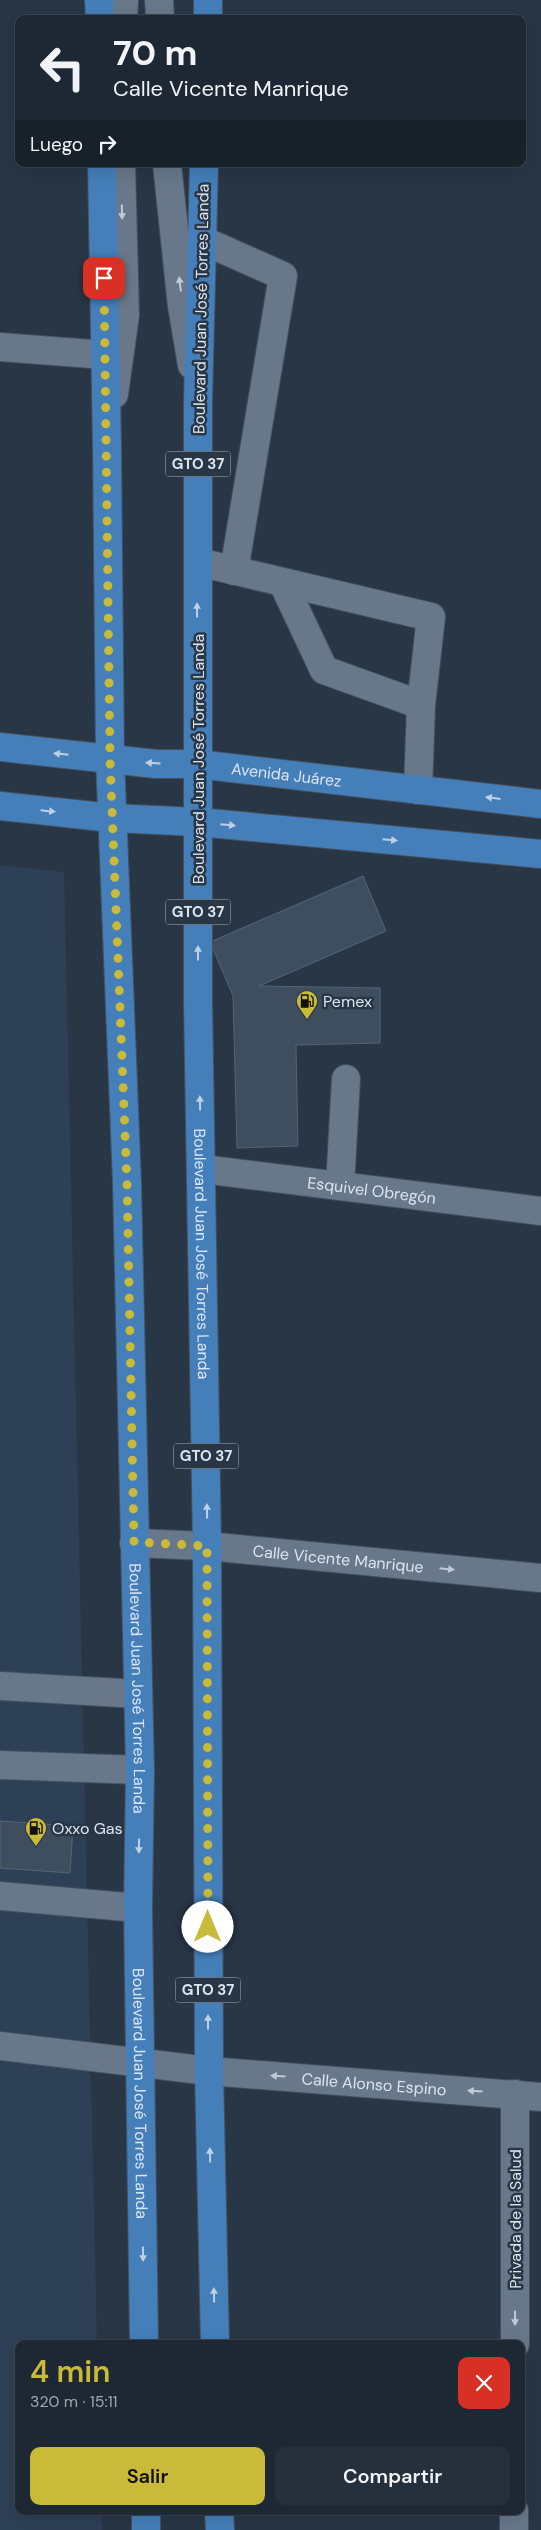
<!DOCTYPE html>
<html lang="es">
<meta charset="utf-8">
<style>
body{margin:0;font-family:"DM Sans",sans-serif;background:#26303c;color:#f1f3f6;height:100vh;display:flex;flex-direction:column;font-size:19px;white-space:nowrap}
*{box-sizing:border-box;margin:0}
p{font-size:16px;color:#a1a6ac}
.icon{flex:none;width:28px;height:28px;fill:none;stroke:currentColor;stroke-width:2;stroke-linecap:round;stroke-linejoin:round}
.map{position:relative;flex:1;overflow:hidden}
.sheet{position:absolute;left:15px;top:2340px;width:510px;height:175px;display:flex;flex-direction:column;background:#1e2834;border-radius:10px;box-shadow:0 5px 20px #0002,0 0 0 1px #3c444f}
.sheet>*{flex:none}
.hud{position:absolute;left:15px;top:15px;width:511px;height:152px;border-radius:10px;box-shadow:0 5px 20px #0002,0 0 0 1px #3c444f;background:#1e2834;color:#f1f3f6;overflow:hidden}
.pin{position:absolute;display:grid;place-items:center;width:42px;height:42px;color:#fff;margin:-21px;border-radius:10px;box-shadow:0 2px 8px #0006}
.me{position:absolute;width:55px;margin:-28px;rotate:0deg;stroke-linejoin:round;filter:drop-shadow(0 0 4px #0008)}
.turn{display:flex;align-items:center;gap:18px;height:105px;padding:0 15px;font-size:22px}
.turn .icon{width:65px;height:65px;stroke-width:2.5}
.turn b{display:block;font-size:35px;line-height:42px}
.then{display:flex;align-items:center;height:48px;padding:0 15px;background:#0003;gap:10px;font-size:19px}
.round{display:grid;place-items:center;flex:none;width:52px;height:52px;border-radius:10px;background:#26303c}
.head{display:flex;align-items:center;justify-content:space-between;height:85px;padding:0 15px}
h1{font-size:30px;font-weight:600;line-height:38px;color:#caba3a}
.cta{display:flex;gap:10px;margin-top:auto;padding:10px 15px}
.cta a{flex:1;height:58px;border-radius:10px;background:#caba3a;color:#111;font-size:20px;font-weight:600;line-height:58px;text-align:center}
.cta a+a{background:#26303c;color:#f1f3f6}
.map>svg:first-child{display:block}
.built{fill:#2e4055}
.building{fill:#3f4e5f;stroke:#556577}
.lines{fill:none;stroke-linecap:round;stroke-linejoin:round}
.minor-casing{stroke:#45515f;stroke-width:30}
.major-casing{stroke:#45515f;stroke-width:30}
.minor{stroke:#68788a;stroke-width:28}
.major{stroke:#447fba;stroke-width:28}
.oneway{fill:#bfcad6}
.oneway2{fill:#bed1e4}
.route{stroke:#caba3a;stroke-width:9;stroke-dasharray:0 16.2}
.labels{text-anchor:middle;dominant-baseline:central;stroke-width:5;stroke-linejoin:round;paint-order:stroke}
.shield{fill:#283646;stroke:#a6b0bc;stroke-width:1}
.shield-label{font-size:15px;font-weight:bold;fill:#dce5ef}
.street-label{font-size:16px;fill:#dce5ef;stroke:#283646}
.poi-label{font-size:16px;fill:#dce5ef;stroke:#283646;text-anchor:start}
</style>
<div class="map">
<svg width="541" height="2530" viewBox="0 0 541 2530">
<rect width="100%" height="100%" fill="#283646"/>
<polygon class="built" points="0,865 64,872 97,2344 19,2344 19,2511 101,2511 102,2530 0,2530"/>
<g class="building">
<polygon points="363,876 386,931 259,986 380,988 380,1043 296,1045 298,1146 237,1148 233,996 210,942"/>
<polygon points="0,1821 73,1826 70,1873 0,1868"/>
</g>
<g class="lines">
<g class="minor-casing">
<g id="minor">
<polyline points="159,0 160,19"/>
<polyline points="123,19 124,0"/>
<polyline points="167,164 182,306 192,365"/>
<polyline points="202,240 283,276 234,571"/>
<polyline points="0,347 105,355"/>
<polyline points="114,394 125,315 121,164"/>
<polyline points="198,562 431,617 421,705 418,790"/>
<polyline points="283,583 324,670 421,705"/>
<path id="s1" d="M202 1169 541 1211"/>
<polyline points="340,1186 346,1079"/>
<path id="s2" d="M134 1543 207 1546 541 1578"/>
<polyline points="0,1686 138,1694"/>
<polyline points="0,1765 140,1770"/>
<polyline points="0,1896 138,1908"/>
<path id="s3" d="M0 2046 209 2071 541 2097"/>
<polyline points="515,2344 515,2094"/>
<polyline points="514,2530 514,2511"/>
</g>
</g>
<g class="major-casing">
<g id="major">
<polyline points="99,0 100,19"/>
<polyline points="208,19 208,0"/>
<path id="s4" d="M102 164 107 447 110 759 127 1183 140 1770 138 1908 144 2344"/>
<path id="s5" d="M204 164 198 401V1002L207 1546 209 2071 215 2344"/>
<path id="s6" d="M0 747 156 764H197L541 804"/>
<polyline points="0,806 112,818 198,822 541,854"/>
<polyline points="146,2511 146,2530"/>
<polyline points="219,2511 220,2530"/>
</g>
</g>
<use href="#minor" class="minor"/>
<use href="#major" class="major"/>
</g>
<defs><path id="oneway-solid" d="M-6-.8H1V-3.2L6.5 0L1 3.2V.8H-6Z" transform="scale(1.25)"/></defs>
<g class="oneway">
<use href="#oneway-solid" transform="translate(122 212) rotate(89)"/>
<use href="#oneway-solid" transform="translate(180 284) rotate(-97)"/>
<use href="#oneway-solid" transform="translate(447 1569) rotate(6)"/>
<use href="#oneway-solid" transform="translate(278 2076) rotate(-176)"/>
<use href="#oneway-solid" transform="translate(475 2091) rotate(-176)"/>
<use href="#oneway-solid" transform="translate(515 2318) rotate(90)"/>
</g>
<g class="oneway2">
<use href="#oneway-solid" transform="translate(197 610) rotate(-90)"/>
<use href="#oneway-solid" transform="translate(61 754) rotate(-174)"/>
<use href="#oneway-solid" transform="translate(153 763) rotate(-176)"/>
<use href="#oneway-solid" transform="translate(493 798) rotate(-173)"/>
<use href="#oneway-solid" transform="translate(48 811) rotate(6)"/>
<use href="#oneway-solid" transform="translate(228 825) rotate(5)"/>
<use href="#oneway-solid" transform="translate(390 840) rotate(5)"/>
<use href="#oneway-solid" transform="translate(198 953) rotate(-90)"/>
<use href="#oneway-solid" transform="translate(200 1103) rotate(-91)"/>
<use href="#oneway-solid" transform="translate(207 1511) rotate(-91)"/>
<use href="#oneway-solid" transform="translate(139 1846) rotate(91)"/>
<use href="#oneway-solid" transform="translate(208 2022) rotate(-90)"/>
<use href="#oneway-solid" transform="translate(210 2155) rotate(-91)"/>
<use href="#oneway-solid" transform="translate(143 2254) rotate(89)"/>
<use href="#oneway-solid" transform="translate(214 2295) rotate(-91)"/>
</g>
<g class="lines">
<polyline class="route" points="104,278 110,759 127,1183 134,1542 207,1546 208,1927"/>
</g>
<defs>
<g id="fuel-pin" transform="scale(1.125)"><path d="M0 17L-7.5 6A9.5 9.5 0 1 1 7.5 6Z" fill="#caba3a" stroke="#283646"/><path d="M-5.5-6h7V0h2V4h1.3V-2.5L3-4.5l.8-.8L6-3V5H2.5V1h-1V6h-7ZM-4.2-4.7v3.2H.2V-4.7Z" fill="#111"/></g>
</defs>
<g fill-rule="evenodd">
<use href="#fuel-pin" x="307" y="1001"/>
<use href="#fuel-pin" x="36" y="1828"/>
</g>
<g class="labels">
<g class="shield">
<rect x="165.5" y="451.5" width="65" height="25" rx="4"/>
<rect x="165.5" y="899.5" width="65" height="25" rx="4"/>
<rect x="173.5" y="1443.5" width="65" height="25" rx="4"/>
<rect x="175.5" y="1977.5" width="65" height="25" rx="4"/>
</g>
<g class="shield-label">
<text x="198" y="464">GTO 37</text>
<text x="198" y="912">GTO 37</text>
<text x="206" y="1456">GTO 37</text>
<text x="208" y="1990">GTO 37</text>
</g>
<g class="street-label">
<text transform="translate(201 309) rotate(-89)">Boulevard Juan José Torres Landa</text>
<text transform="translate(198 759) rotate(-90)">Boulevard Juan José Torres Landa</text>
<text stroke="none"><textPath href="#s6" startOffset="288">Avenida Juárez</textPath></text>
<text stroke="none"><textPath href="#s1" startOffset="171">Esquivel Obregón</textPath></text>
<text stroke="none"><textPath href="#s5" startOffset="1090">Boulevard Juan José Torres Landa</textPath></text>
<text stroke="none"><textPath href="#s2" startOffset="205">Calle Vicente Manrique</textPath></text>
<text stroke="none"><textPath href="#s4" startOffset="1525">Boulevard Juan José Torres Landa</textPath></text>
<text stroke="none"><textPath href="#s3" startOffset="376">Calle Alonso Espino</textPath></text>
<text stroke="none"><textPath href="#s4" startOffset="1930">Boulevard Juan José Torres Landa</textPath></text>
<text transform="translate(515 2219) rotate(-90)">Privada de la Salud</text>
</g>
<g class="poi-label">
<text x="323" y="1001">Pemex</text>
<text x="52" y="1828">Oxxo Gas</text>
</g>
</g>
</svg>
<div class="pin" style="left:104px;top:278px;background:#d93025"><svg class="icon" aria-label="arrive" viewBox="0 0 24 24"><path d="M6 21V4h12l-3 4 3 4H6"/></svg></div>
<svg class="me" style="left:208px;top:1927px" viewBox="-20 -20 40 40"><circle r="19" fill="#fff"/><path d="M0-13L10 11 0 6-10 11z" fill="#caba3a"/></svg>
<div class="hud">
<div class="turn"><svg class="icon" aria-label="left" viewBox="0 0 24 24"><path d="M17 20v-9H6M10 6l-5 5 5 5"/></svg><div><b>70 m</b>Calle Vicente Manrique</div></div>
<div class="then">Luego<svg class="icon" aria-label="right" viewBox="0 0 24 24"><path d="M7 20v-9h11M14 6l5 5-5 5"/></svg></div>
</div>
<section class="sheet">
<div class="head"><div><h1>4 min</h1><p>320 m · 15:11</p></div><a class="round" style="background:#d93025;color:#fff"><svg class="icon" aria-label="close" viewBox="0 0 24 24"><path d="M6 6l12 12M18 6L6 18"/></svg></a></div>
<div class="cta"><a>Salir</a><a>Compartir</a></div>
</section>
</div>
